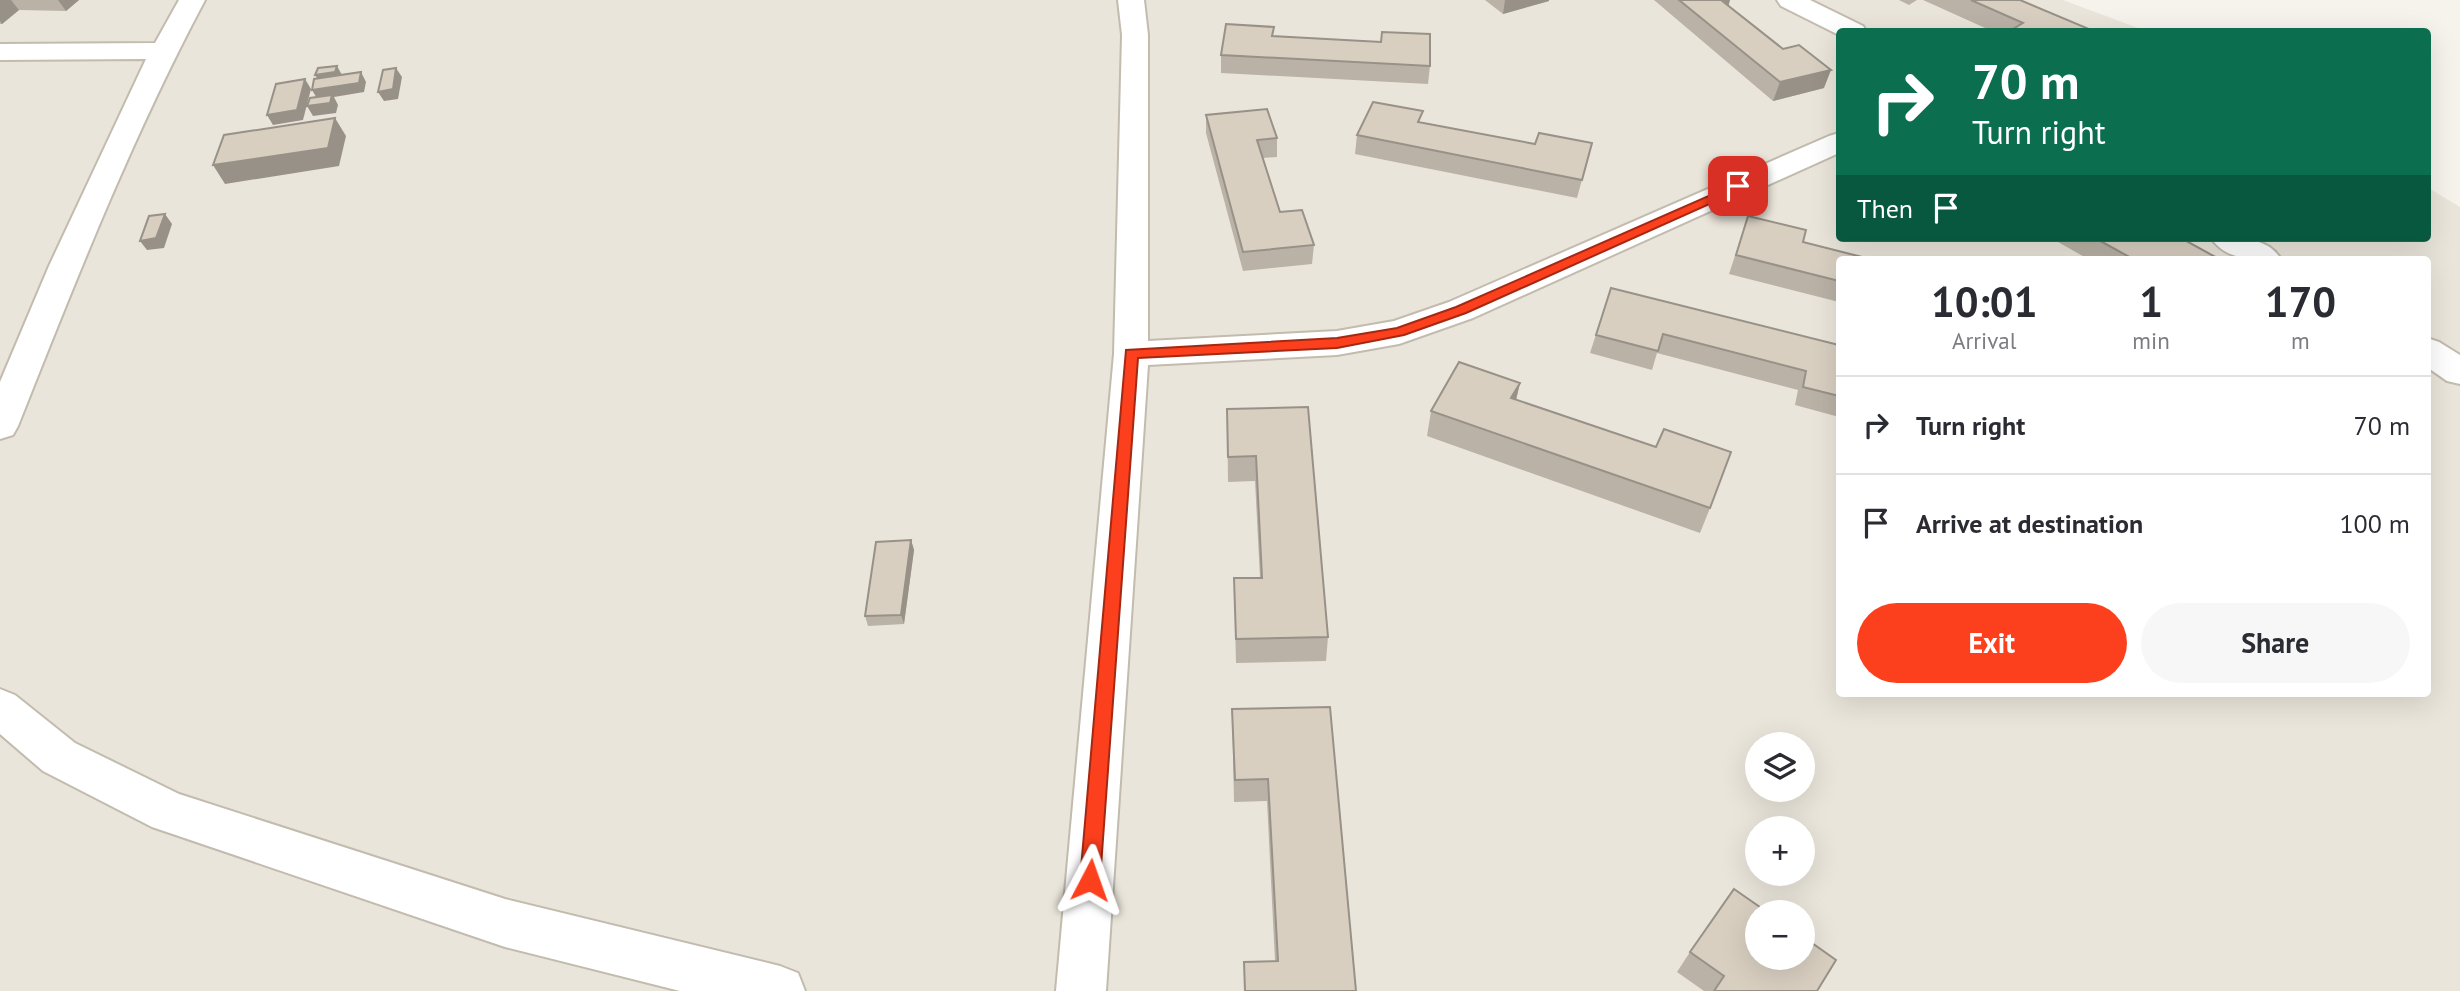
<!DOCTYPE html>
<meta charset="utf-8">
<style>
body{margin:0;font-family:"PT Sans",sans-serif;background:#f7f7f7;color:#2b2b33;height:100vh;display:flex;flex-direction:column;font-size:26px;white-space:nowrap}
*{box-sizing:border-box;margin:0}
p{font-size:23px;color:#7c7c81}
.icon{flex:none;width:38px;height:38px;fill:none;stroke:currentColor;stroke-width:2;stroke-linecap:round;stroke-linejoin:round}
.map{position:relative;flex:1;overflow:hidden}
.sheet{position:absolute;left:1836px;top:256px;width:595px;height:441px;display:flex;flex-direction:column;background:#fff;border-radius:7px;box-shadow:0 7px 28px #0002}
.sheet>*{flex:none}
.top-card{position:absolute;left:1836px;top:28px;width:595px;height:214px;border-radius:7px;box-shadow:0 7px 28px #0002;background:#0b6e4f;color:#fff;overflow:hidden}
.buttons{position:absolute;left:1745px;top:732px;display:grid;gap:14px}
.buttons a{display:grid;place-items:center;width:70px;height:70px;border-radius:50%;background:#fff;box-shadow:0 7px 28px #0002;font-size:35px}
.pin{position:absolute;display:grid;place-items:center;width:60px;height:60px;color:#fff;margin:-30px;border-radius:14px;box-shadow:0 4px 10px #0006}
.me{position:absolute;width:77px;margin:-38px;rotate:4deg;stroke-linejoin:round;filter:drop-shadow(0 0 5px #0008)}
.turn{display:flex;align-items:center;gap:24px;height:147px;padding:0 21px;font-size:32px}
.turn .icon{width:91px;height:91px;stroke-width:2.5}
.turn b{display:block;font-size:49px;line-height:60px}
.then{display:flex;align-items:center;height:66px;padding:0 21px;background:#0003;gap:14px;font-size:26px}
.eta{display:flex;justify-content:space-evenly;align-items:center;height:119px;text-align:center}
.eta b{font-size:42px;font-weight:800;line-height:49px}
.cta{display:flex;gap:14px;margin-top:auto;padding:14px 21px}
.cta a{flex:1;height:80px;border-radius:42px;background:#fc3f1d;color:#fff;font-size:28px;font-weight:800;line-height:80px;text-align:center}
.cta a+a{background:#f7f7f7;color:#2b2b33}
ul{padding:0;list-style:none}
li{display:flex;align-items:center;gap:21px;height:98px;padding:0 21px;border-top:2px solid #e1e1e2}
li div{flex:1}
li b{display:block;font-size:26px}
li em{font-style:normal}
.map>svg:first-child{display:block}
.residential{fill:#eae5da;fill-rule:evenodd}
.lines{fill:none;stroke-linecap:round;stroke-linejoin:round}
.minor-casing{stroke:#c2bbae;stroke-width:4}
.minor{fill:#fff;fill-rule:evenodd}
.wall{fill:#bab2a6}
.shaded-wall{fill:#979187}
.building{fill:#d8cfc1;stroke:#979187;stroke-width:2}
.route{fill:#fc3f1d;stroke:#a42913;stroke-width:2}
</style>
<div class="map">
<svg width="2460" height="991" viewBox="0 0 2460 991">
<rect width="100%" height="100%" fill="#f6f3ec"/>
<path class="residential" d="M0 0H2063L2146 31 1839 32V238H2427V187L2460 207V991H0ZM1839 259H2427V693H1839ZM1757 744H1802V789H1757ZM1757 828H1802V873H1757ZM1757 912H1802V957H1757Z"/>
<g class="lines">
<g class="minor-casing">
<g id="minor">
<path d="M179 0H205C132 137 75 282 18 426L13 435 0 439V382L49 266 146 59 0 60V44L155 43Z"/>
<polygon points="1118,0 1144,0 1148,35 1148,341 1337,331 1394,321 1449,302 1829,136 1839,133 1839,153 1473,318 1399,344 1337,355 1148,365 1106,991 1056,991 1114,354 1122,35"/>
<polygon points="1777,0 1810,0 1863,26 1867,32 1839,32 1839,35 1781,6"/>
<path d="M2211 238C2236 238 2266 235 2281 259 2256 259 2227 262 2211 238Z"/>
<polygon points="2427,338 2439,342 2460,355 2460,384 2447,381 2427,367"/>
<polygon points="0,689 15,695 75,743 179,794 505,899 780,966 798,973 805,991 680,991 505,947 152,827 43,771 0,734"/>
</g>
</g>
<use href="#minor" class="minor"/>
</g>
<g class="wall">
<polygon points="0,0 79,0 66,11 19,10 2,24 0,24"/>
<polygon points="1485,0 1549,0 1549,1 1503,14"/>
<polygon points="1654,0 1730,0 1728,6 1824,88 1773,101"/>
<polygon points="1899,0 1917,0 1909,5"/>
<polygon points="1923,0 2020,0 2089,29 2088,32 1994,32"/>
<polygon points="1274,27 1273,36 1430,66 1428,84 1221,73 1221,55"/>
<polygon points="1206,115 1277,138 1277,157 1263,158 1280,212 1314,245 1312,264 1243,271 1206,133"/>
<polygon points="1421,122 1535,144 1592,143 1577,198 1355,154 1357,135"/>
<polygon points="1748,216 1839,259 1839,302 1729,274"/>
<polygon points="2051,238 2181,238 2219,259 2088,259"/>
<polygon points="1611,288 1839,345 1839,417 1795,405 1798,390 1657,353 1652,370 1590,353"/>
<polygon points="1520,383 1516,400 1656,447 1710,508 1700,533 1427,436 1431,411"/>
<polygon points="1308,407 1328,637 1326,661 1236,663 1234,578 1260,578 1255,481 1228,482 1227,409"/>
<polygon points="911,540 914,550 904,624 868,626 865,616"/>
<polygon points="1330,707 1356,991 1244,991 1244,962 1275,961 1267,801 1234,802 1232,709"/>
<polygon points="1690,952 1817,991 1704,991 1677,972"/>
</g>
<g class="shaded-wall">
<polygon points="0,0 11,0 19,10 2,24 0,21"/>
<polygon points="58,0 79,0 66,11"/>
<polygon points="1505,0 1549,0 1549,1 1503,14"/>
<polygon points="1716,0 1730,0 1727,11"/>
<polygon points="337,66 342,75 321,84 315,75"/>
<polygon points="396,68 402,77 398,99 384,101 378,92"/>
<polygon points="1831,70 1824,88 1773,101 1780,82"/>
<polygon points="361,72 366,82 364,92 334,97 338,105 336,113 313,116 307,106 318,100 312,90"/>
<polygon points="305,79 311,89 303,120 273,125 267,115"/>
<polygon points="335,118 346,136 339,166 225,184 213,165"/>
<polygon points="165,214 172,224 164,248 147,250 140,241"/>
<polygon points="1520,383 1514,408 1511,398"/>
<polygon points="911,540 914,550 904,624 901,615"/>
</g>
<g class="building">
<polygon points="1679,0 1721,0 1783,49 1799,45 1831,70 1780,82"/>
<polygon points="1971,0 2020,0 2089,29 2086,32 2019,32 2013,29 2023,23"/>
<polygon points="1226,24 1274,27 1272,36 1381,42 1382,32 1430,34 1430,66 1221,55"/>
<polygon points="337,66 335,72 315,75 318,68"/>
<polygon points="396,68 393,89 378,92 383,70"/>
<polygon points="361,72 359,83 312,90 314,79"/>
<polygon points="305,79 297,110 267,115 276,84"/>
<polygon points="332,95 330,103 307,106 310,98"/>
<polygon points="1373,102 1423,111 1418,122 1535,144 1539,133 1592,143 1582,180 1357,135"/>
<polygon points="1267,109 1277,138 1257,140 1280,212 1302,210 1314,245 1243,252 1206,115"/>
<polygon points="335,118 328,148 213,165 224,135"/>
<polygon points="165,214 156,238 140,241 149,216"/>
<polygon points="1748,216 1806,230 1803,242 1870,259 1839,259 1839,281 1736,255"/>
<polygon points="2095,238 2181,238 2219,259 2133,259"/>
<polygon points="1611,288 1839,345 1839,396 1803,387 1806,371 1663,334 1658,351 1596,335"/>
<polygon points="1459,362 1520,383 1511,398 1656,447 1664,429 1731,452 1710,508 1431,411"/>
<polygon points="1308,407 1328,637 1236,639 1234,578 1262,578 1256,456 1228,457 1227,409"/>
<polygon points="911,540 901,615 865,616 876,542"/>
<polygon points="1330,707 1356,991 1245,991 1244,962 1278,961 1268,779 1235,780 1232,709"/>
<polygon points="1734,889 1767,912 1757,912 1757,957 1802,957 1802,936 1836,960 1817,991 1714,991 1724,976 1690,952"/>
</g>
<polygon class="route" points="1738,183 1745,186 1743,189 1466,313 1404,335 1337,348 1138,358 1100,880 1097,887 1090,890 1083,887 1080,880 1126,350 1337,338 1397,328 1456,307"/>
</svg>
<div class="buttons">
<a><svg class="icon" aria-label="layers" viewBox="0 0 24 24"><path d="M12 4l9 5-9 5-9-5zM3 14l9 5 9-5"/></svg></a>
<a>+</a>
<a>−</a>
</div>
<div class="pin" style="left:1738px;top:186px;background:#d93025"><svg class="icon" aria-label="arrive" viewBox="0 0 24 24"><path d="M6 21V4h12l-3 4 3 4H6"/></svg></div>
<svg class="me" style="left:1090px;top:880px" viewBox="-20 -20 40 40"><path d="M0-17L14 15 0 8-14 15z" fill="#fc3f1d" stroke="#fff" stroke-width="4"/></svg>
<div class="top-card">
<div class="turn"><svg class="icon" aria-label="right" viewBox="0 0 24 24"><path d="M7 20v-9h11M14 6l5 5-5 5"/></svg><div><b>70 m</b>Turn right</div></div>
<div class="then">Then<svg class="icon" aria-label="arrive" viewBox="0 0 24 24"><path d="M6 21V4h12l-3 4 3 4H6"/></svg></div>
</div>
<section class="sheet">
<div class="eta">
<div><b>10:01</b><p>Arrival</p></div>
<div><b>1</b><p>min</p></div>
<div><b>170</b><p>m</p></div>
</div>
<ul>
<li><svg class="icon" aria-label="right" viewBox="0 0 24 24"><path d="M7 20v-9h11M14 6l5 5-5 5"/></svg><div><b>Turn right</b></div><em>70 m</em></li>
<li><svg class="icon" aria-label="arrive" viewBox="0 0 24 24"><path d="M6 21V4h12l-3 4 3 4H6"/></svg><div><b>Arrive at destination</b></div><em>100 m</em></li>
</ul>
<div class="cta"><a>Exit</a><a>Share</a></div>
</section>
</div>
